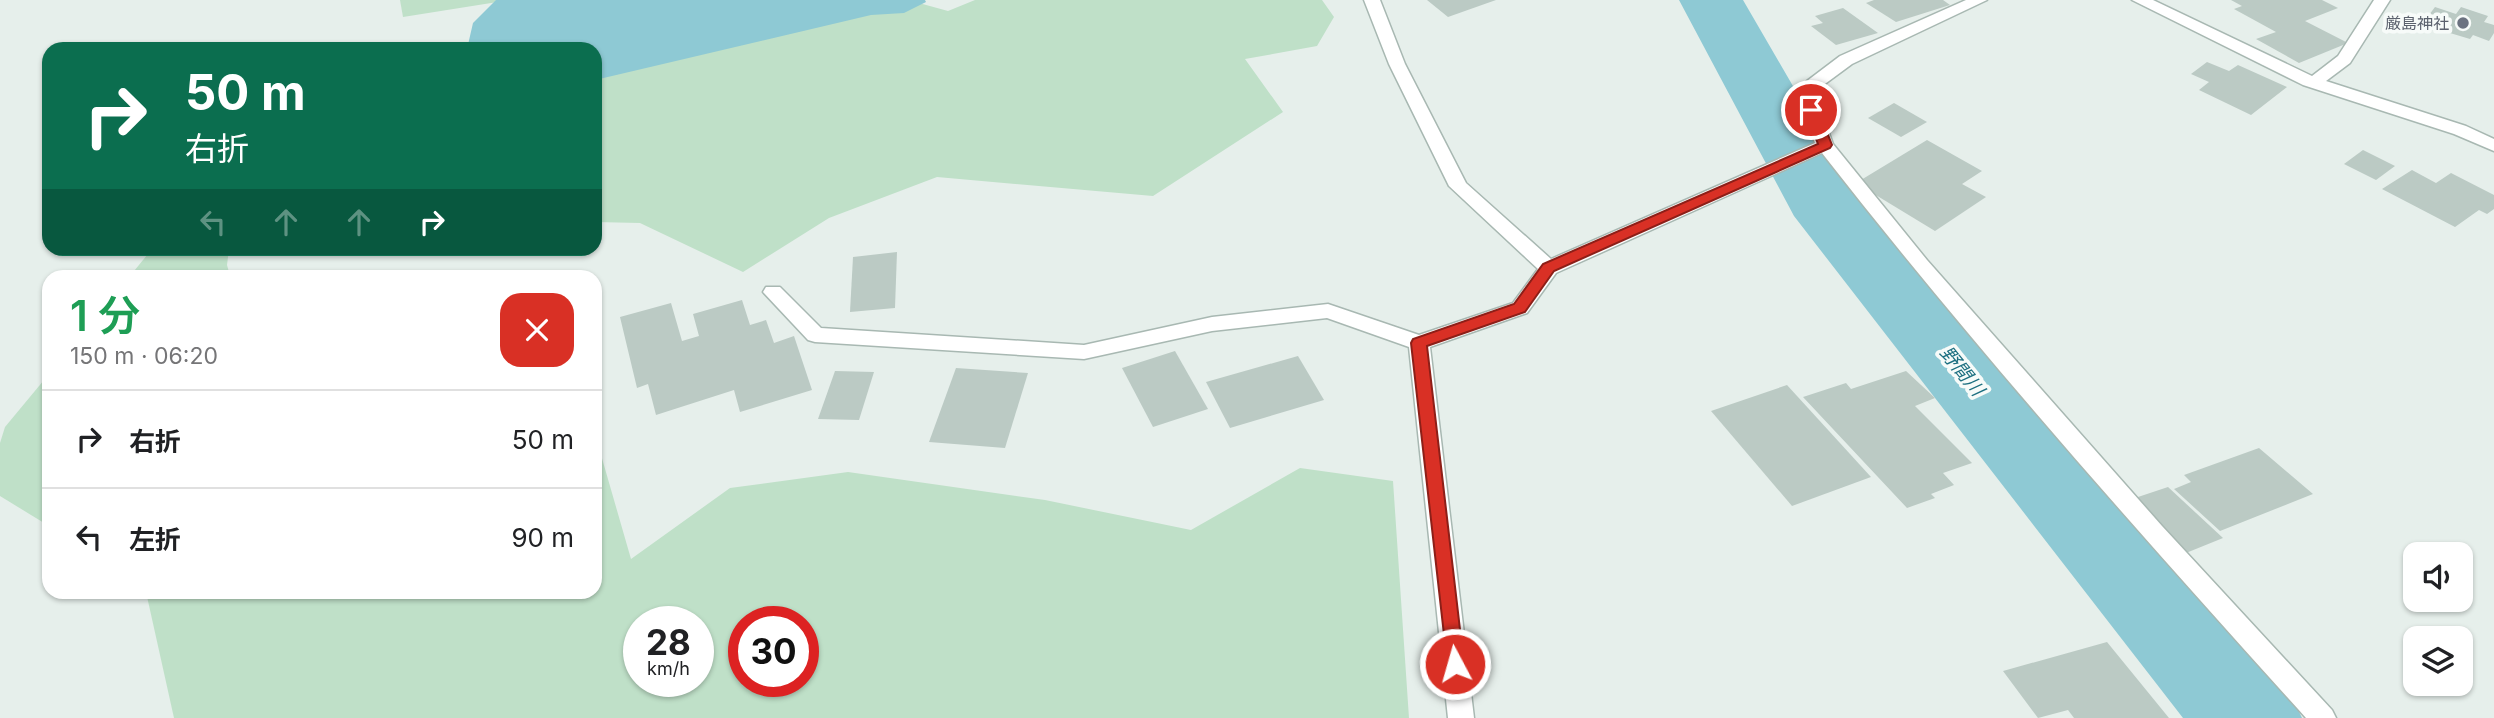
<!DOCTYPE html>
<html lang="ja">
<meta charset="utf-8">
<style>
body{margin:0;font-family:Inter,"Noto Sans JP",sans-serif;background:#f2f2f2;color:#202124;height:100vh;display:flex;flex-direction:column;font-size:26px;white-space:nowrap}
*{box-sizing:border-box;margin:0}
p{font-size:23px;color:#757577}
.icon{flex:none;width:38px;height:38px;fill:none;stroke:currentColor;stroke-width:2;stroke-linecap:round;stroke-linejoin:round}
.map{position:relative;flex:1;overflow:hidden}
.side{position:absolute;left:42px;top:270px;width:560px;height:329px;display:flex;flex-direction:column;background:#fff;border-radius:21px;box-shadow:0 2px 5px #0004}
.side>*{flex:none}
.guide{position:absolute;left:42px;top:42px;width:560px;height:214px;border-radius:21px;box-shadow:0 2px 5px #0004;background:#0b6e4f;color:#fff;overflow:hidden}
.tools{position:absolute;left:2403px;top:542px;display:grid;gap:14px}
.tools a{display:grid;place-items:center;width:70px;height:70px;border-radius:14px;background:#fff;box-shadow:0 2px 5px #0004;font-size:35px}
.speed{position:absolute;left:623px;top:606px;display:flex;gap:14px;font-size:35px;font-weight:700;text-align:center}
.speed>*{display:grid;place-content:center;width:91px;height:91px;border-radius:50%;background:#fff;box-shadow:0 2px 5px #0004;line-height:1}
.speed small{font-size:18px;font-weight:400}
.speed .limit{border:10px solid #d22;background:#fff;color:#111}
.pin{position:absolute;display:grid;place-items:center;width:60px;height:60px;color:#fff;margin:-30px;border:4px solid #fff;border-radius:50%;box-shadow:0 2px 7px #0007}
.me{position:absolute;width:77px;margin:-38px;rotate:354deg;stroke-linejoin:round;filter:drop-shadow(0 0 5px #0008)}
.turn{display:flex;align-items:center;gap:24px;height:147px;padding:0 28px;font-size:32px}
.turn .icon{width:91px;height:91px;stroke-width:2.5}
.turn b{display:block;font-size:49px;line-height:60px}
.lanes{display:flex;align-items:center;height:66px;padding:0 28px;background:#0003;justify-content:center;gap:35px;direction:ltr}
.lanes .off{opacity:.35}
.round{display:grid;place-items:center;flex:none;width:74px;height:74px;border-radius:21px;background:#f2f2f2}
.overview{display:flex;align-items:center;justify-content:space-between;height:119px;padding:0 28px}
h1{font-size:42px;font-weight:600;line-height:52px;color:#1e9e55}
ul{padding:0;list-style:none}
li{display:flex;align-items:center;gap:21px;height:98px;padding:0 28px;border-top:2px solid #e0e0e0}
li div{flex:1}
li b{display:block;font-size:26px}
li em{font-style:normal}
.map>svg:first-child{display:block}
.green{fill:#bfe0c8;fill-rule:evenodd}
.water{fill:#8ec9d4}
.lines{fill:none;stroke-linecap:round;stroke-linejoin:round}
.river{fill:#8ec9d4;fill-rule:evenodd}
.building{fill:#bbcac4}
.minor-casing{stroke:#a8b8b2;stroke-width:3}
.minor{fill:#fff;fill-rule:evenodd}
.route{fill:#d93025;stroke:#8d1f18;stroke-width:2}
.worship-dot{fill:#6b7280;stroke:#f7fbf9;stroke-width:2.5}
.labels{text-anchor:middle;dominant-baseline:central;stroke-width:7;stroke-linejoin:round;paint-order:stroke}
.far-worship-label{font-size:16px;fill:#5b616d;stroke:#f7fbf9;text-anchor:end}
.water-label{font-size:19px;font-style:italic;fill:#1c6f80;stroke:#f7fbf9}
</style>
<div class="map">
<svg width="2494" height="718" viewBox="0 0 2494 718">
<rect width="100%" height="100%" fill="#e6efeb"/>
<g class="green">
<polygon points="400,0 510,0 403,17"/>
<polygon points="534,0 908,0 948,11 975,0 1322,0 1334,17 1317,46 1245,59 1283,112 1153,196 937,177 829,218 743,272 640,223 595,222 595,49 529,49"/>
<polygon points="152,249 229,249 227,265 230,276 130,276"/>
<polygon points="49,374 49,526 0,496 0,443 5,427"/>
<path d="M595 434 631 559 730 488 848 472 1045 500 1191 530 1300 468 1393 481 1409 718H174L146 592H595ZM698 621V681H639V621ZM803 621V681H744V621Z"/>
</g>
<polygon class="water" points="496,0 925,0 926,2 904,13 871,15 595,80 595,49 467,49 473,23"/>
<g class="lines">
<polygon class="river" points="1679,0 1743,0 1851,186 2286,684 2302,718 2183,718 1794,216"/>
</g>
<g class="building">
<polygon points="1427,0 1496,0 1448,17"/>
<polygon points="1874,0 1943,0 1950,5 1896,22 1866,3"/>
<polygon points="2231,0 2322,0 2338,8 2305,21 2348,43 2299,63 2256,39 2276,32 2234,9 2242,6"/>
<polygon points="2435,7 2456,14 2461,7 2488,16 2484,22 2494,25 2494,33 2489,41 2473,35 2470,39 2440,30 2443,25 2426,19"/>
<polygon points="1843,8 1878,33 1836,45 1811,26 1823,23 1815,16"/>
<polygon points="2207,62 2229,71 2238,65 2287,87 2251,115 2199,90 2209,82 2191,74"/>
<polygon points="1894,103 1927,122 1901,137 1868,118"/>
<polygon points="1927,140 1982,171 1962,184 1986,197 1935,231 1856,183"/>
<polygon points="2363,150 2395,166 2376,180 2344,164"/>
<polygon points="2412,170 2436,183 2451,173 2494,195 2494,209 2487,214 2479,210 2455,227 2382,189"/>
<polygon points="897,252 895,308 850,312 853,257"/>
<polygon points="742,300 750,325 766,320 774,343 794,336 812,390 740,412 734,390 656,415 648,384 637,388 620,317 671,303 682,341 699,336 693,314"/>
<polygon points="1175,351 1208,409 1153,427 1122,368"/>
<polygon points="1298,356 1324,400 1230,428 1206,382"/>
<polygon points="956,368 1028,373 1005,448 929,442"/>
<polygon points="835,371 874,372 859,420 818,419"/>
<polygon points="1906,371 1935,398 1915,406 1972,463 1943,473 1954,485 1931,494 1935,498 1907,508 1803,397 1846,383 1851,389"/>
<polygon points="1787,385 1871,477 1792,506 1711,411"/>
<polygon points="2259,448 2313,494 2220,531 2174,489 2191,482 2184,475"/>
<polygon points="2168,487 2223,538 2186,553 2135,498"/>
<polygon points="2107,642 2169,718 2074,718 2068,710 2038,718 2003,671"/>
</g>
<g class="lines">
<g class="minor-casing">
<g id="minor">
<path d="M1364 0H1380L1405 64 1466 183 1551 259 1815 143 1796 91 1799 87 1840 56 1966 0H1987L1852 64 1814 92 1833 144 1927 260 2162 526 2332 710 2336 718H2306C2140 534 1975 349 1822 153L1556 273 1527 313 1430 347 1474 718H1448L1409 347 1327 318 1212 331 1084 359 815 342 808 340 763 292 766 287H780L821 328 1084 345 1212 317 1328 304 1419 335 1513 303 1538 269 1449 186 1389 64Z"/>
<polygon points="2132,0 2153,0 2312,76 2338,56 2374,0 2390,0 2350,63 2326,81 2466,126 2494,139 2494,151 2454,134 2303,85"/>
</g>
</g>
<use href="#minor" class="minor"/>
</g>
<polygon class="route" points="1811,106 1818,110 1832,145 1830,148 1554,271 1525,312 1427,346 1464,664 1461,670 1455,673 1448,670 1411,343 1413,339 1514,304 1543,264 1818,144 1805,110"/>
<circle class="worship-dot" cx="2463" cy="23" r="7"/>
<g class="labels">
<g class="far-worship-label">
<text x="2449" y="23">厳島神社</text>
</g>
<g class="water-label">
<text transform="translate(1962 371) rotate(51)">野間川</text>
</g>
</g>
</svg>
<div class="tools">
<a><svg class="icon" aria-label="sound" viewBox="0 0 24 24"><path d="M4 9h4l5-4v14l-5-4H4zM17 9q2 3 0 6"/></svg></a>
<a><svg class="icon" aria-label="layers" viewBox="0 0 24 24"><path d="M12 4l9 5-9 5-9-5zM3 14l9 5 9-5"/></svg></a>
</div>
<div class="speed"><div>28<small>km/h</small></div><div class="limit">30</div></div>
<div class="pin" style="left:1811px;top:110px;background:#d93025"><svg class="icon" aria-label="arrive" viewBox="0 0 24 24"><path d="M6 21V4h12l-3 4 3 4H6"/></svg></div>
<svg class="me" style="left:1455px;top:664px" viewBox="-20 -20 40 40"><circle r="17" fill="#d93025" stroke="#fff" stroke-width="3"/><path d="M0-11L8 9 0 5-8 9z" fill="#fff"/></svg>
<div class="guide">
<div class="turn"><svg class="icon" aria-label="right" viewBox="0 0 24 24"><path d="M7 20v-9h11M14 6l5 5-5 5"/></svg><div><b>50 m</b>右折</div></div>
<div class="lanes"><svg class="icon off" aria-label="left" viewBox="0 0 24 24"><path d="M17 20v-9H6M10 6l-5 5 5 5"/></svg><svg class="icon off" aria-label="ahead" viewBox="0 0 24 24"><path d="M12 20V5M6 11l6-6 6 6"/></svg><svg class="icon off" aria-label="ahead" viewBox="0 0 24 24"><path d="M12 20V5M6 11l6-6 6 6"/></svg><svg class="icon" aria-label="right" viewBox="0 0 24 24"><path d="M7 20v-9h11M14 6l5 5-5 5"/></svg></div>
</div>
<section class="side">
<div class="overview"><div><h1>1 分</h1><p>150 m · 06:20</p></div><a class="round" style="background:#d93025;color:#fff"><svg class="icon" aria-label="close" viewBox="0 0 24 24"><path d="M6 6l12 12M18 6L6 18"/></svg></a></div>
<ul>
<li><svg class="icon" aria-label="right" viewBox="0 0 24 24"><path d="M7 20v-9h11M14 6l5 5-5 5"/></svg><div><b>右折</b></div><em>50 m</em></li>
<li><svg class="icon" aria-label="left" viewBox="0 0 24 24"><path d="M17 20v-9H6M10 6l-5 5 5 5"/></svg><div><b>左折</b></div><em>90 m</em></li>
</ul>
</section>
</div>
